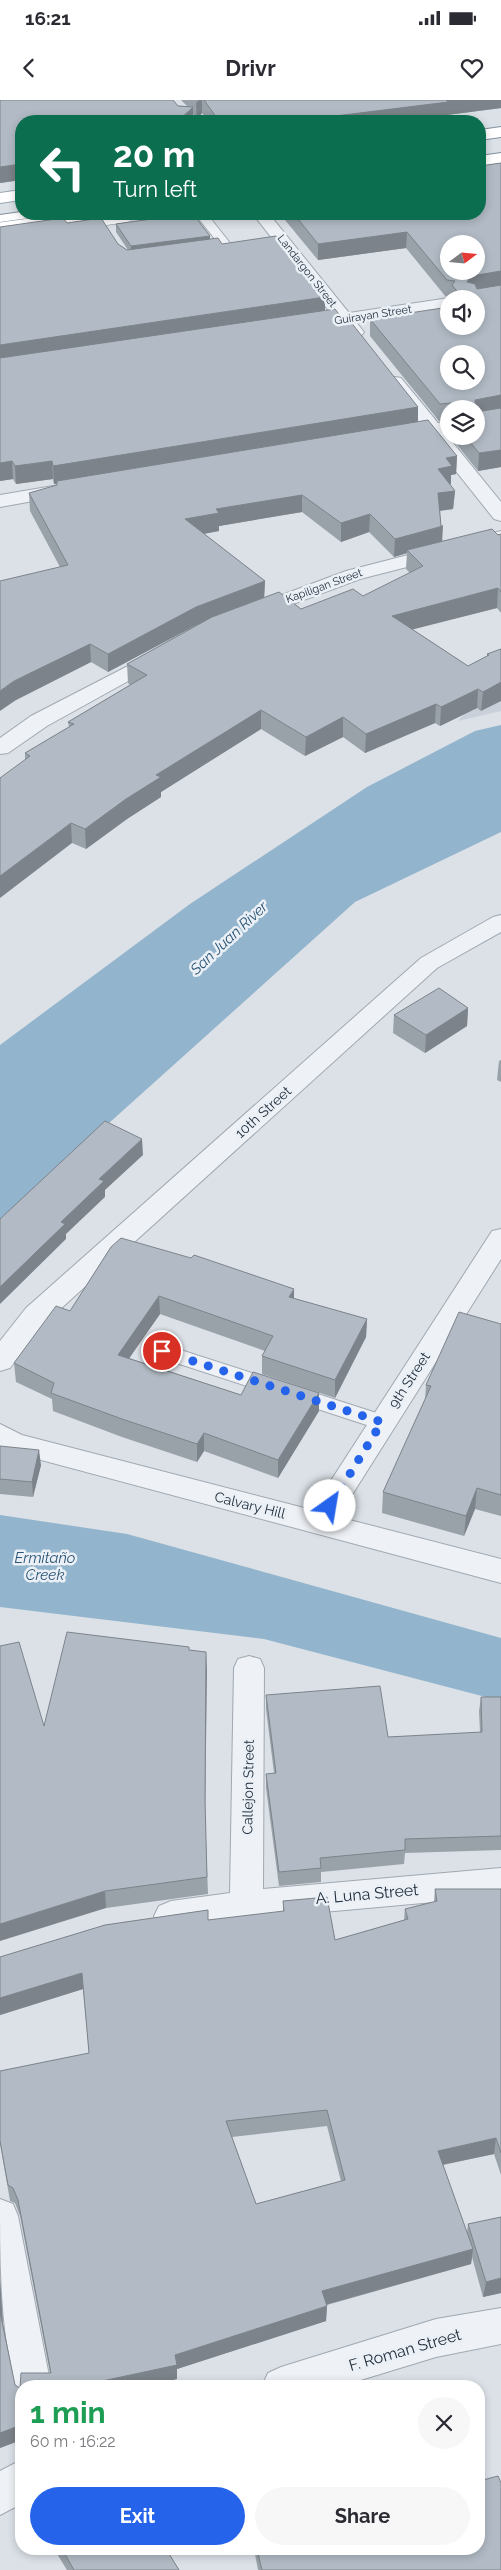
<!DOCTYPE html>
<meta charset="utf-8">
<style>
body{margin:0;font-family:Raleway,sans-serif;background:#f7f7f7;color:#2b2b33;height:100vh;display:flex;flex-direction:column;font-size:19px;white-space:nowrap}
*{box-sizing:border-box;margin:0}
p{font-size:16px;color:#7c7c81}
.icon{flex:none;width:28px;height:28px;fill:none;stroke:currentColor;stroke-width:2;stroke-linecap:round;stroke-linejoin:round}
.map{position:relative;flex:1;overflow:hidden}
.details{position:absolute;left:15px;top:2280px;width:470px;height:175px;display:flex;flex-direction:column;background:#fff;border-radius:20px;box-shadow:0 2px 8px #0003}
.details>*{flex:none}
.hud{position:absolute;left:15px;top:15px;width:471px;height:105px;border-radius:20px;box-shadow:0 2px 8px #0003;background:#0b6e4f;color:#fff;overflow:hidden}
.needle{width:32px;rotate:74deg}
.tools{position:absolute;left:440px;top:135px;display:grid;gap:10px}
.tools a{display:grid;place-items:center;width:45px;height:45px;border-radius:50%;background:#fff;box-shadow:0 2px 8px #0003;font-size:25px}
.pin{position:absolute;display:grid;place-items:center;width:42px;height:42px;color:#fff;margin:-21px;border:2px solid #fff;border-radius:50%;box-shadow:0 1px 5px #0007}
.me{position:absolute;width:55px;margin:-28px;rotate:32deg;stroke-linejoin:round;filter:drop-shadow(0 0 4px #0008)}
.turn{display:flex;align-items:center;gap:18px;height:105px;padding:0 15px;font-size:22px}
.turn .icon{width:65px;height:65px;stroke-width:2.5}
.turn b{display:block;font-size:35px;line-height:42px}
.round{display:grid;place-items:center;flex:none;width:52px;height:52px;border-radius:26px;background:#f7f7f7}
.overview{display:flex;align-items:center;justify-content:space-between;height:85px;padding:0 15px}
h1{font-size:30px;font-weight:700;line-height:38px;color:#1e9e55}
.button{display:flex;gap:10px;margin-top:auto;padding:10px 15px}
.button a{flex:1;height:58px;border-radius:30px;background:#2563eb;color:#fff;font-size:20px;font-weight:700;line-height:58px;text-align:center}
.button a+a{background:#f7f7f7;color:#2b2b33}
.status{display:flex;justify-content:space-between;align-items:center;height:35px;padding:0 25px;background:#fff;direction:ltr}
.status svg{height:14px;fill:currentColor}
header{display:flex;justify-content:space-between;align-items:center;height:65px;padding:0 15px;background:#fff;font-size:22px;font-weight:700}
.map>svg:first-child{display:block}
.built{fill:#c9d0da}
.water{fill:#92b4cc}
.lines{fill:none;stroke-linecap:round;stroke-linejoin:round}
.service-casing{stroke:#a0a8b1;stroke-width:2}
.minor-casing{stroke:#a0a8b1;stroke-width:2}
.primary-casing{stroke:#99a7b4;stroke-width:2}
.motorway-casing{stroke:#81909f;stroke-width:2}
.service{fill:#eef1f5;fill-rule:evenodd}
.minor{fill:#eef1f5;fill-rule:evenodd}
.primary{fill:#fff;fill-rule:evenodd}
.motorway{fill:#fff;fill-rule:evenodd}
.motorway-bridge-casing{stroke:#81909f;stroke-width:18;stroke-linecap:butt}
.motorway-bridge{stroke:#fff;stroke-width:17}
.wall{fill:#99a1a9;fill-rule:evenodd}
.shaded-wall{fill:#7d838a}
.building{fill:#b2bbc5;stroke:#7d838a;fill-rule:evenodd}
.route{stroke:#2563eb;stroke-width:9;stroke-dasharray:0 16.2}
.labels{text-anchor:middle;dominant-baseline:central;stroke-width:5;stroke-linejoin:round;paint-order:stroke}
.far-street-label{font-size:11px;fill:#24303f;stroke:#eaf0f5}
.street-label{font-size:14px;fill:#24303f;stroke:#eaf0f5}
.water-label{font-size:15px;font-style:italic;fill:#2a5476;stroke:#eaf0f5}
.near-street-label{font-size:16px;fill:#24303f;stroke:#eaf0f5}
</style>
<div class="status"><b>16:21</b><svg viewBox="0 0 49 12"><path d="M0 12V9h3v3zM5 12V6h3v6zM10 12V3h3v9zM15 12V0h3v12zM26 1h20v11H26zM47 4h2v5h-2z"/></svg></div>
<header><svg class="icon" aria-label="back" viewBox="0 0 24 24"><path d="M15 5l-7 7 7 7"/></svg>Drivr<svg class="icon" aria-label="heart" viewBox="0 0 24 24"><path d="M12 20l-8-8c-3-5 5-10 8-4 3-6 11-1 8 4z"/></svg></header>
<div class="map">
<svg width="501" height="2470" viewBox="0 0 501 2470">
<rect width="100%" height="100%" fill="#dbe1e7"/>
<polygon class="built" points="501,572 501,611 458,621"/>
<g class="water">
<polygon points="501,625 501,732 355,802 0,1121 0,945 190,804 367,687 475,631"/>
<polygon points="0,1415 127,1434 501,1538 501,1601 264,1539 0,1507"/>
</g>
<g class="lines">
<g class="service-casing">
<g id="service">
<polygon points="195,114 207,114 230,143 227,150 196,155 196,149 218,143"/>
<polygon points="162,1244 389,1317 392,1322 389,1327 382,1330 155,1256 152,1251 155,1246"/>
</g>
</g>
<g class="minor-casing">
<g id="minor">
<path d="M253 114H269L349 213 449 198 452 199H449V208L356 222 364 232 361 236C350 238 347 233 340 225L306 230 300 229 297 225 300 221 333 216Z"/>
<polygon points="395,277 401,278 438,323 449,322 449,333 445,333 501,402 501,421 494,419 428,336 399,341 392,339 390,335 392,331 421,326 386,282 389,278"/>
<polygon points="65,384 72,386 74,390 72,394 0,407 0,395"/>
<polygon points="501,431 501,443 360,479 261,516 247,516 244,512 247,508 346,471"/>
<polygon points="161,549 168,551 171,555 168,559 47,626 8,653 0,654 0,638 31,616"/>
<polygon points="501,815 501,832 437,868 46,1222 10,1268 0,1271 0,1241 26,1208 421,858 493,817"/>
<polygon points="501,1129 501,1159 338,1417 501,1459 501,1483 0,1349 0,1324 22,1335 312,1410 492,1131"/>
<polygon points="249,1556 260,1559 264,1568 263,1789 501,1768 501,1796 246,1819 171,1831 159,1826 154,1816 159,1806 171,1801 230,1793 234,1568 238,1559"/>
<path d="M0 2099 13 2104 18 2116 51 2286H21V2301L19 2299C0 2239 0 2163 0 2099Z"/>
<polygon points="501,2208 501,2244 436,2257 341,2286 262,2286 268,2273 281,2267 436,2219"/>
<polygon points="21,2360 21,2404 0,2415 0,2371"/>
</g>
</g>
<g class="primary-casing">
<polygon id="primary" points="21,90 21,100 0,103 0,93"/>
</g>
<g class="motorway-casing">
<g id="motorway">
<polygon points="501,27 501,37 480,40 480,30"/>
<polygon points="501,53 501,63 480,66 480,56"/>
<polygon points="21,112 21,114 50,114 42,119 0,125 0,115"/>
</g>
</g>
<use href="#service" class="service"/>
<use href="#minor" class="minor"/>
<use href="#primary" class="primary"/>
<use href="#motorway" class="motorway"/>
<g class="motorway-bridge-casing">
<polyline id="motorway-bridge" points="0,131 124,114"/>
</g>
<use href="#motorway-bridge" class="motorway-bridge"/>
</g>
<g class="wall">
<polygon points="0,0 187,6 181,0 501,0 501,8 447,15 447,18 420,21 208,21 202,13 197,19 193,14 193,21 21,21 21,80 0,83"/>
<polygon points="501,63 501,367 478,371 450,336 476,336 476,309 449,309 449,321 439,321 370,236 370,219 449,226 476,199 451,199 451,198 446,197 406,148 318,160 280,114 480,114"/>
<path d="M67 123 118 144 127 150H128L116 132V124L210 136V139L222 144 325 197V211L345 222 418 307V322L457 356 456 374 451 375V384H450L455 391 453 409 440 411 442 441 501 434V513L497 508 412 529 468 566 487 556V554L501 549 481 611 477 608 440 626 435 623 365 653 343 637 305 656 261 629 161 692V697L127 719 86 749 72 743 25 660V653L69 627 68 622 130 585 128 583 127 564 199 524 108 572 91 562 16 600 60 467 30 411 29 393 57 385V384H54L53 379 16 384 13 379 0 381V127ZM302 412 341 442 369 432 394 457 407 453 406 469 410 473 363 496 301 509 264 498 265 481 204 434 219 431V426Z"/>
<polygon points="468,908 467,926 425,953 393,933 394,915"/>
<polygon points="501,960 501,982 497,980 499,961"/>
<polygon points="111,1147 367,1219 366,1237 335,1298 262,1274 262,1256 265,1251 160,1214 129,1258 241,1295 319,1293 319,1311 278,1378 204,1351 197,1362 122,1337 53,1311 52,1299 16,1282 14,1263 70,1211"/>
<polygon points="501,1224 501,1416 475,1409 464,1436 382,1413 383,1392 425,1300 426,1285"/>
<polygon points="0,1346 41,1365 33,1397 0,1394"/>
<polygon points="189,1550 206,1552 205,1715 208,1794 106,1808 44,1626"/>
<polygon points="266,1595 388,1637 480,1633 479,1611 481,1597 501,1597 501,1750 405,1753 404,1764 321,1772 321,1782 279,1786 266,1688 266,1674 274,1673 266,1609"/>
<path d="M435 1789H501V2075L494 2054 443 2065 467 2133 468 2124 501 2117V2193L483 2197 472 2157 471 2164 327 2205 326 2221 177 2269V2279L146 2286H21V2340L0 2348V2178L3 2223 15 2285 20 2288 21 2273H50L20 2116 15 2103 10 2101 0 2043V1971L89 1953 83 1889 0 1915V1857L105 1825 208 1810V1820L283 1812V1801L327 1797 335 1840 404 1820 405 1809 434 1802ZM327 2026 341 2081 256 2104 232 2037Z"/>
<polygon points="54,2449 166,2449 179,2470 67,2470"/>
<polygon points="254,2449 479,2449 501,2470 258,2470"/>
</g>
<g class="shaded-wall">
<polygon points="199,0 202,0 202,13 197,19 196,3"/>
<polygon points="445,0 501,0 501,8 447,15 447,18 420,21 295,21"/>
<polygon points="193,7 193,21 178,21"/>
<polygon points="21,64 21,80 0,83 0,67"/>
<polygon points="407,132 406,148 318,160 318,144"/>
<polygon points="210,136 210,144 131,155 131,146"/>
<polygon points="501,171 501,188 470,193 467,182 471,176"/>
<polygon points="325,197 325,214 0,263 0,245"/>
<polygon points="501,295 501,312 476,317 476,309 475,309 475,300"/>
<polygon points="418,307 418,325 54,384 53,366"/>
<polygon points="501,350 501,367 478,371 479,353"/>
<polygon points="457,356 456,374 451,375 451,384 437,386 438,369 446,358"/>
<polygon points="12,361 13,379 0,381 0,363"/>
<polygon points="52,361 53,379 16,384 15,366"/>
<polygon points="455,391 453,409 437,411 438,393"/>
<polygon points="302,395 302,412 219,426 219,431 185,437 185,419 216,409"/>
<polygon points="370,414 369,432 341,442 341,423"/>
<polygon points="443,426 442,444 407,450 407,453 394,457 395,439"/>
<polygon points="265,481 264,500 196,525 108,572 108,554 196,507"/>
<polygon points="498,488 497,508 391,535 392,516"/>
<polygon points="90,544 91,562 16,600 0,611 0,591 14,581"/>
<polygon points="501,582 501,601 481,611 483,592"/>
<polygon points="478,589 477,608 440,626 441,607"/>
<polygon points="436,604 435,623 365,653 366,634"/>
<polygon points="261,610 261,629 161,692 161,697 127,719 86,749 85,729 156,675"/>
<polygon points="343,617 343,637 305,656 306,637"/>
<polygon points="71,723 72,743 0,798 0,776"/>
<polygon points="468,908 467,926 425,953 426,935"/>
<polygon points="142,1039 143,1055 105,1090 105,1097 66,1134 66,1139 0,1204 0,1187 61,1122 99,1079"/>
<polygon points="294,1189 294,1207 289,1197"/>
<polygon points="159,1196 160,1214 119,1273 118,1255"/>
<polygon points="367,1219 366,1237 335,1298 335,1280"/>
<polygon points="319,1293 319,1311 278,1378 278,1360"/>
<polygon points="204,1333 204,1351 197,1362 197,1344"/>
<polygon points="39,1350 41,1365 33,1397 32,1382"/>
<polygon points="477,1388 475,1409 464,1436 466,1416"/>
<polygon points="206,1552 207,1570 205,1718 205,1701"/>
<polygon points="105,1791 106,1808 0,1841 0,1824"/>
<polygon points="82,1873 83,1889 0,1915 0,1898"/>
<polygon points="496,2038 494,2054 436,2066 438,2051"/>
<polygon points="473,2149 471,2164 321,2206 322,2191"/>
<polygon points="0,2178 3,2226 0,2212"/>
<polygon points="501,2178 501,2193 483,2197 486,2182"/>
<polygon points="327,2206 326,2221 177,2269 177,2279 146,2286 79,2286"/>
<polygon points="21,2299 21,2314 17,2300"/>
<polygon points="21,2325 21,2340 0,2348 0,2333"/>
</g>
<g class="building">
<polygon points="0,0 173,0 178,6 193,7 178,21 21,21 21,64 0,67"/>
<polygon points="204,0 446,0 448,2 295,21 219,21"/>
<path d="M501 63V171L471 176 467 182 475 184 477 189 501 185V295L475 300 476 309H451V303L440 304 370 219 449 207V226H476V199H463L452 185 455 181 447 180 407 132 318 144 294 114H480V66ZM449 144H476V171H449ZM449 254H476V281H449Z"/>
<polygon points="187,114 193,114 210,136 131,146 116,124"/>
<polygon points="63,118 67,123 101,118 118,144 127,150 218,138 222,144 276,136 325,197 0,245 0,127"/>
<polygon points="335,209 345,222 350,221 418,307 53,366 52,361 15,366 12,361 0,363 0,258"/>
<polygon points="501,308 501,350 479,353 465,336 476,336 476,312"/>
<polygon points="428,320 457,356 446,358 452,366 438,369 455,391 438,393 441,426 443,426 395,439 370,414 341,423 302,395 216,409 219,413 185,419 265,481 196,507 108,554 90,544 14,581 0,591 0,481 68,465 29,393 57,385 57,381"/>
<polygon points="492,429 498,435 501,434 501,492 498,488 392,516 468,566 489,555 487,554 501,549 501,582 483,592 478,589 441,607 436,604 366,634 343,617 306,637 261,610 156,675 161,677 126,699 85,729 71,723 0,776 0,678 30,656 25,653 74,624 68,622 147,575 127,564 212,517 279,492 301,509 353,489 363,496 423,466 407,450"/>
<polygon points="439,888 468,908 426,935 394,915"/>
<polygon points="105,1021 142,1039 99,1079 104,1081 61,1122 65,1124 0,1187 0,1119"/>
<polygon points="121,1138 191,1158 194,1155 294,1189 289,1197 367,1219 335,1280 262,1256 273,1236 159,1196 118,1255 241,1295 253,1272 319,1293 278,1360 204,1333 197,1344 122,1319 51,1293 54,1283 14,1263 56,1206 70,1211 111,1147"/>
<polygon points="459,1212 501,1224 501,1395 477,1388 466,1416 383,1392 431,1286 426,1285"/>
<polygon points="0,1346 39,1350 32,1382 0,1379"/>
<polygon points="67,1532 189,1547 189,1550 206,1552 205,1701 207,1777 105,1791 0,1824 0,1546 19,1542 44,1626"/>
<polygon points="380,1586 388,1637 482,1632 481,1597 501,1597 501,1736 405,1739 405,1750 320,1758 321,1768 279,1772 266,1674 276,1673 266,1595"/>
<path d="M435 1789H501V2053L496 2038 438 2051 473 2149 322 2191 327 2206 175 2255 177 2265 79 2286H21V2299L17 2300 21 2314V2325L0 2333V2205V2212L15 2285 20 2288 21 2273H51L18 2100 13 2088 8 2085 0 2041V1971L89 1953 82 1873 0 1898V1857L105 1825 208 1810V1820L284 1811 283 1801 327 1797 335 1840 408 1819 405 1809 437 1801ZM327 2010 345 2080 256 2104 226 2021Z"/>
<polygon points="501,2117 501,2178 486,2182 468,2124"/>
<polygon points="498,2376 501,2383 501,2470 262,2470 257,2449 479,2449 479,2381"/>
<polygon points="62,2449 166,2449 179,2470 74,2470"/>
</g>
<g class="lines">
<polyline class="route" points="162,1251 382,1322 330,1406"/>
</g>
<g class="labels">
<g class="far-street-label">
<text transform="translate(307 171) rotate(52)">Landargon Street</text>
<text transform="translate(373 215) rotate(-9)">Guirayan Street</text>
<text transform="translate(324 486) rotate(-20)">Kapiligan Street</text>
</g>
<g class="street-label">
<text transform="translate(263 1012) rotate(-42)">10th Street</text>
<text transform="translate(409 1280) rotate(-57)">9th Street</text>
<text transform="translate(250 1405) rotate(14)">Calvary Hill</text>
<text transform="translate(248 1687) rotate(-89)">Callejon Street</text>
</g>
<g class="water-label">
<text transform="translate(229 838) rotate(-43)">San Juan River</text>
<text x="45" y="1458">Ermitaño<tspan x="45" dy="17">Creek</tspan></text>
</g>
<g class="near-street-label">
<text transform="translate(367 1794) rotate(-5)">A. Luna Street</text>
<text transform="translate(405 2250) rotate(-16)">F. Roman Street</text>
</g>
</g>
</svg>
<div class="tools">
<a><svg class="needle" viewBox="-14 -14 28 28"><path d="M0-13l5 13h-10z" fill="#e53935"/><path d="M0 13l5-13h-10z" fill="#7c7c81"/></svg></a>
<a><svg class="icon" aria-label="sound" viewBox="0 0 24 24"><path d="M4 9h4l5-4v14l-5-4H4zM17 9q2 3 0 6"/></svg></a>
<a><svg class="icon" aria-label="search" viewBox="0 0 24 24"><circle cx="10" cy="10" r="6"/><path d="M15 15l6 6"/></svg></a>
<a><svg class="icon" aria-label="layers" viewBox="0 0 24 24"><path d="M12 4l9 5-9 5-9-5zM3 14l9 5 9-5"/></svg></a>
</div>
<div class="pin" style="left:162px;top:1251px;background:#d93025"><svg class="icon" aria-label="arrive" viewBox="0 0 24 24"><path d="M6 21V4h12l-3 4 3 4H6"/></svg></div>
<svg class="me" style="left:330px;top:1406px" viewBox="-20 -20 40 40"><circle r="19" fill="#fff"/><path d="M0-13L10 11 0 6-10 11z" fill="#2563eb"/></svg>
<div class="hud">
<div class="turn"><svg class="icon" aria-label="left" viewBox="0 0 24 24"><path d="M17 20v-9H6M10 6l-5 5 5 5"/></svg><div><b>20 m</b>Turn left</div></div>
</div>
<section class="details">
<div class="overview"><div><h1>1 min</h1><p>60 m · 16:22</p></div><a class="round"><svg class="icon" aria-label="close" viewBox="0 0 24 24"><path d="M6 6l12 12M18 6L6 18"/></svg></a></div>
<div class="button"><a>Exit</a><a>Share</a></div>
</section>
</div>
